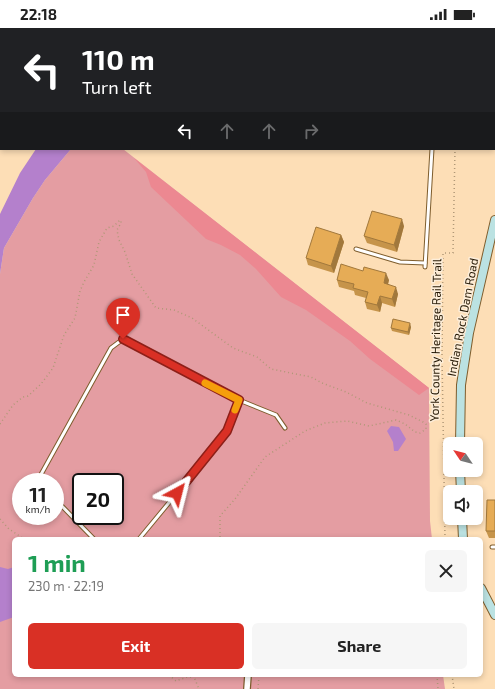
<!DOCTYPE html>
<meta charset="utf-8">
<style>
body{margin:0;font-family:"Exo 2",sans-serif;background:#f6f6f6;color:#222;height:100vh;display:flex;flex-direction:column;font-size:15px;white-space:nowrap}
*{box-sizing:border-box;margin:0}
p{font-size:13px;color:#767676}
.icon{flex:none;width:22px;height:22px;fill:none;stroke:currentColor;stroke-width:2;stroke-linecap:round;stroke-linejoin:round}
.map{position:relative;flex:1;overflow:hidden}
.panel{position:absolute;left:12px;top:509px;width:471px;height:140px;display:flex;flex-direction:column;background:#fff;border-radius:6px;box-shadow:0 2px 6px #0003}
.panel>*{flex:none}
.hud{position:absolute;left:0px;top:0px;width:495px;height:122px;box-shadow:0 2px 6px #0003;background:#202124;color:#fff;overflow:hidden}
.needle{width:26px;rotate:305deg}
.fabs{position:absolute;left:443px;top:409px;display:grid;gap:8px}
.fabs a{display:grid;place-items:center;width:40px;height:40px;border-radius:6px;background:#fff;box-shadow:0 2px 6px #0003;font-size:20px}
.speed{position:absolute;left:12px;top:445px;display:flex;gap:8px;font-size:20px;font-weight:700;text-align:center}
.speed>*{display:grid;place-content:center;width:52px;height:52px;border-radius:50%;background:#fff;box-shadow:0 2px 6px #0003;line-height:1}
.speed small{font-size:10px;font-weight:400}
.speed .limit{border:2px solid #111;border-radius:6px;background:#fff;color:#111}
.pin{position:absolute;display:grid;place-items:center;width:34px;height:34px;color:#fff;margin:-41px -17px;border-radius:50% 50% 50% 0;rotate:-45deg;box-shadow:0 0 4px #0007}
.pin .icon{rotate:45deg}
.me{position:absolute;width:44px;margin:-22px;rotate:38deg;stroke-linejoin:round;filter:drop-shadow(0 0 3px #0008)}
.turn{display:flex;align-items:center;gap:14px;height:84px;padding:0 16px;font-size:18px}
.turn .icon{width:52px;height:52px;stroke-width:2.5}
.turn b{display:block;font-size:28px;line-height:34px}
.lanes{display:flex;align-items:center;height:38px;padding:0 16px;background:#0003;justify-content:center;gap:20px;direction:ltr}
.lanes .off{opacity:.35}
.round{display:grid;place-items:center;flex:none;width:42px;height:42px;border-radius:6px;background:#f6f6f6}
.headline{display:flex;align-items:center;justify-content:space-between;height:68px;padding:0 16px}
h1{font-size:24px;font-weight:700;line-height:30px;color:#1e9e55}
.cta{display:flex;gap:8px;margin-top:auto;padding:8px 16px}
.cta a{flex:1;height:46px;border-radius:6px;background:#d93025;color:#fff;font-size:16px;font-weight:700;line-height:46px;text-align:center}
.cta a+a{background:#f6f6f6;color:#222}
.status{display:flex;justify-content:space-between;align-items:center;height:28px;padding:0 20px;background:#fff;direction:ltr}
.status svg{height:11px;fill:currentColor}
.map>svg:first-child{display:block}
.green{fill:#e49da2;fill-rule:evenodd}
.forest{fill:#ec8891}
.water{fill:#b480cc}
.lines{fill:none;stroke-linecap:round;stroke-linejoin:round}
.lane-casing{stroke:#7e5d2d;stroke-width:5}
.street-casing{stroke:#7e5d2d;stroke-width:8}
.secondary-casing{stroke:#7e5d2d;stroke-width:10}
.path{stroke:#b09877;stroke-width:1.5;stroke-dasharray:1 3;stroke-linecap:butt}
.lane{stroke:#fff;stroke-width:3}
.street{stroke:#fff;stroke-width:5.5}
.secondary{stroke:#bbe2e2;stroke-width:8}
.wall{fill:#c6944a}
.shaded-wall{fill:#a1783c}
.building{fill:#e6ac56;stroke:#a1783c}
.route-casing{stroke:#8d1f18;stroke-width:10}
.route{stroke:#d93025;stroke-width:7}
.slow{stroke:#f59e0b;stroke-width:7}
.labels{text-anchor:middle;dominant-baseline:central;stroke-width:3;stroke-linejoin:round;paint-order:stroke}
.street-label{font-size:12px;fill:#251804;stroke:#fdeeda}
</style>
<div class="status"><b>22:18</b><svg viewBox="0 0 49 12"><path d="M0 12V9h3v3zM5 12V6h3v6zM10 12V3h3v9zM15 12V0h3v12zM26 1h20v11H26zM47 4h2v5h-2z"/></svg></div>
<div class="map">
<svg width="495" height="661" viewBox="0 0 495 661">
<rect width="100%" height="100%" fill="#fddeb6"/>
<path class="green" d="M71 121H123L429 360 430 493 432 511H14V647H443L445 661H0V246L4 220 33 170 45 152ZM21 454H55V488H21ZM81 454H115V488H81Z"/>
<polygon class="forest" points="134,130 429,360 419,367 370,331 350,313 306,282 281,269 256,241 240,227 221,217 206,211 151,159 146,144"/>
<g class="water">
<polygon points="36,121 71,121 45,152 33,170 4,220 0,246 0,186 20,145"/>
<polygon points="391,398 399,399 406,411 398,423 394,423 393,414 387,403"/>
<polygon points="0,539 8,541 14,539 14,589 0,594"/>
</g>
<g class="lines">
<g class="lane-casing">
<g id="lane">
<polyline points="431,0 431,1"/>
<polyline points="403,1 404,0"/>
<polyline points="356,221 400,234 425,235"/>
<polyline points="425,239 432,121"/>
<polyline points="41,454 39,450 111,320 123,311 239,372 276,387 285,400"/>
<polyline points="55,471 94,511"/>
<polyline points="139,511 177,465 227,403 239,372"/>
<polyline points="492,519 495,519"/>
</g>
</g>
<g class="street-casing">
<polyline id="street" points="247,661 248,647"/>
</g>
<g class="secondary-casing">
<g id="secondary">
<polyline points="460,416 461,357 469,305 495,192"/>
<polyline points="460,442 461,464"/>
<polyline points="462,490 463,511"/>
<polyline points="481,560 495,587"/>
</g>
</g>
<g class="path">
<polyline points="456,0 456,1"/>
<polyline points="0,396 13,377 23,369 28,368 41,356 53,340 64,307 75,290 80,263 84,254 94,237 99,214 107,200 114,198 120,192 121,193 121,195 117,202 119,212 125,224 132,246 156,280 174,282 192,290 233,320 257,329 271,341 311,349 322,355 346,364 367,375 409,387 423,394 426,396 426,401 420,405 415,404 405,396 396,392 369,398 347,393 325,395 305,403 265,429 235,471 220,488 220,511"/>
<polyline points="0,491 9,501 24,511"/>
<polyline points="445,511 442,328 443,225 453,225 455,121"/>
<polyline points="169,647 176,653 187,649 194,649"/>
<polyline points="194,647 194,649 199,661"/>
<polyline points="437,647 438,661"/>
<polyline points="452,647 454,661"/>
<polyline points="258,661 259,647"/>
</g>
<use href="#lane" class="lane"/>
<use href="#street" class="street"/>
<use href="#secondary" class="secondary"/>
</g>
<g class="wall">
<polygon points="404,198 397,224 367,215 364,208"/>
<polygon points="341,207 344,214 334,245 308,237 306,230"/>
<polygon points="363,243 389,252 388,257 398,266 395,279 382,275 380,284 367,281 365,274 366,270 355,267 354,263 339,259 337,252"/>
<polygon points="411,299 409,307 392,303 391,300"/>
<polygon points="495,472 495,510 489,510 486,503"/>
</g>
<g class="shaded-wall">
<polygon points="402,191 404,198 397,224 394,217"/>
<polygon points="341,207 344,214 334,245 331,238"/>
<polygon points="386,245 389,252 386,262 384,255"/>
<polygon points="396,259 398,266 395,279 392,271"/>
<polygon points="380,268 382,275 380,284 377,277"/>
<polygon points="410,295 411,299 409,307 408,304"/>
</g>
<g class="building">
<polygon points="372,183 402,191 394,217 364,208"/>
<polygon points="316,199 341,207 331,238 306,230"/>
<polygon points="341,236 363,243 364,239 386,245 384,255 396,259 392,271 380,268 377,277 365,274 368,264 353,260 354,256 337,252"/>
<polygon points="393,291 410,295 408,304 391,300"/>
<polygon points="487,472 495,472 495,503 486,503"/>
</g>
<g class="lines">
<g class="route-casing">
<polyline id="route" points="123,311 239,372 227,403 177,465"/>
</g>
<use href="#route" class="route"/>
<polyline class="slow" points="205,355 239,372 235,382"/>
</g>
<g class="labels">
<g class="street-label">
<text transform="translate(462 289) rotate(-79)">Indian Rock Dam Road</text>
<text transform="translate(435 312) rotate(-89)">York County Heritage Rail Trail</text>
</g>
</g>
</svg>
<div class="fabs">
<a><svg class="needle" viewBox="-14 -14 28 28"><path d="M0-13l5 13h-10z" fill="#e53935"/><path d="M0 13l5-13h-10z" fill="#767676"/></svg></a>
<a><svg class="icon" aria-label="sound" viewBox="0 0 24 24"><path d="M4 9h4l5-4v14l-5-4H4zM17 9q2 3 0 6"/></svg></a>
</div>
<div class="speed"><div>11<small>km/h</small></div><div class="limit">20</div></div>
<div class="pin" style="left:123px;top:311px;background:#d93025"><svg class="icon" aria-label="arrive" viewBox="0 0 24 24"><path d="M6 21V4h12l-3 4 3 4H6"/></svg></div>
<svg class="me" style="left:177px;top:465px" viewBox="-20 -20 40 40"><path d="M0-17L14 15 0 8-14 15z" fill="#d93025" stroke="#fff" stroke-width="4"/></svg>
<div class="hud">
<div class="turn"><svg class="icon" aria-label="left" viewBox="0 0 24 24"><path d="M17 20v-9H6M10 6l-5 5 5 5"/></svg><div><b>110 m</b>Turn left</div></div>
<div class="lanes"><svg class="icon" aria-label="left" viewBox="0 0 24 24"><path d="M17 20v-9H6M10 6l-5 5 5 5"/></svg><svg class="icon off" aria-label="ahead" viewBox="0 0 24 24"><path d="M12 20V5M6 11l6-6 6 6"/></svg><svg class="icon off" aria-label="ahead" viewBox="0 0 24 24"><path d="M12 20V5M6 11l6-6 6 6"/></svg><svg class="icon off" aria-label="right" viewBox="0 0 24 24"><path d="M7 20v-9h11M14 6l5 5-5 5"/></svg></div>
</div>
<section class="panel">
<div class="headline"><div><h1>1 min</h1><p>230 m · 22:19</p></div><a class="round"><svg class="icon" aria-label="close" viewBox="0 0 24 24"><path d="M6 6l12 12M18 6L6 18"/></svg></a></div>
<div class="cta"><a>Exit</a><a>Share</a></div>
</section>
</div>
